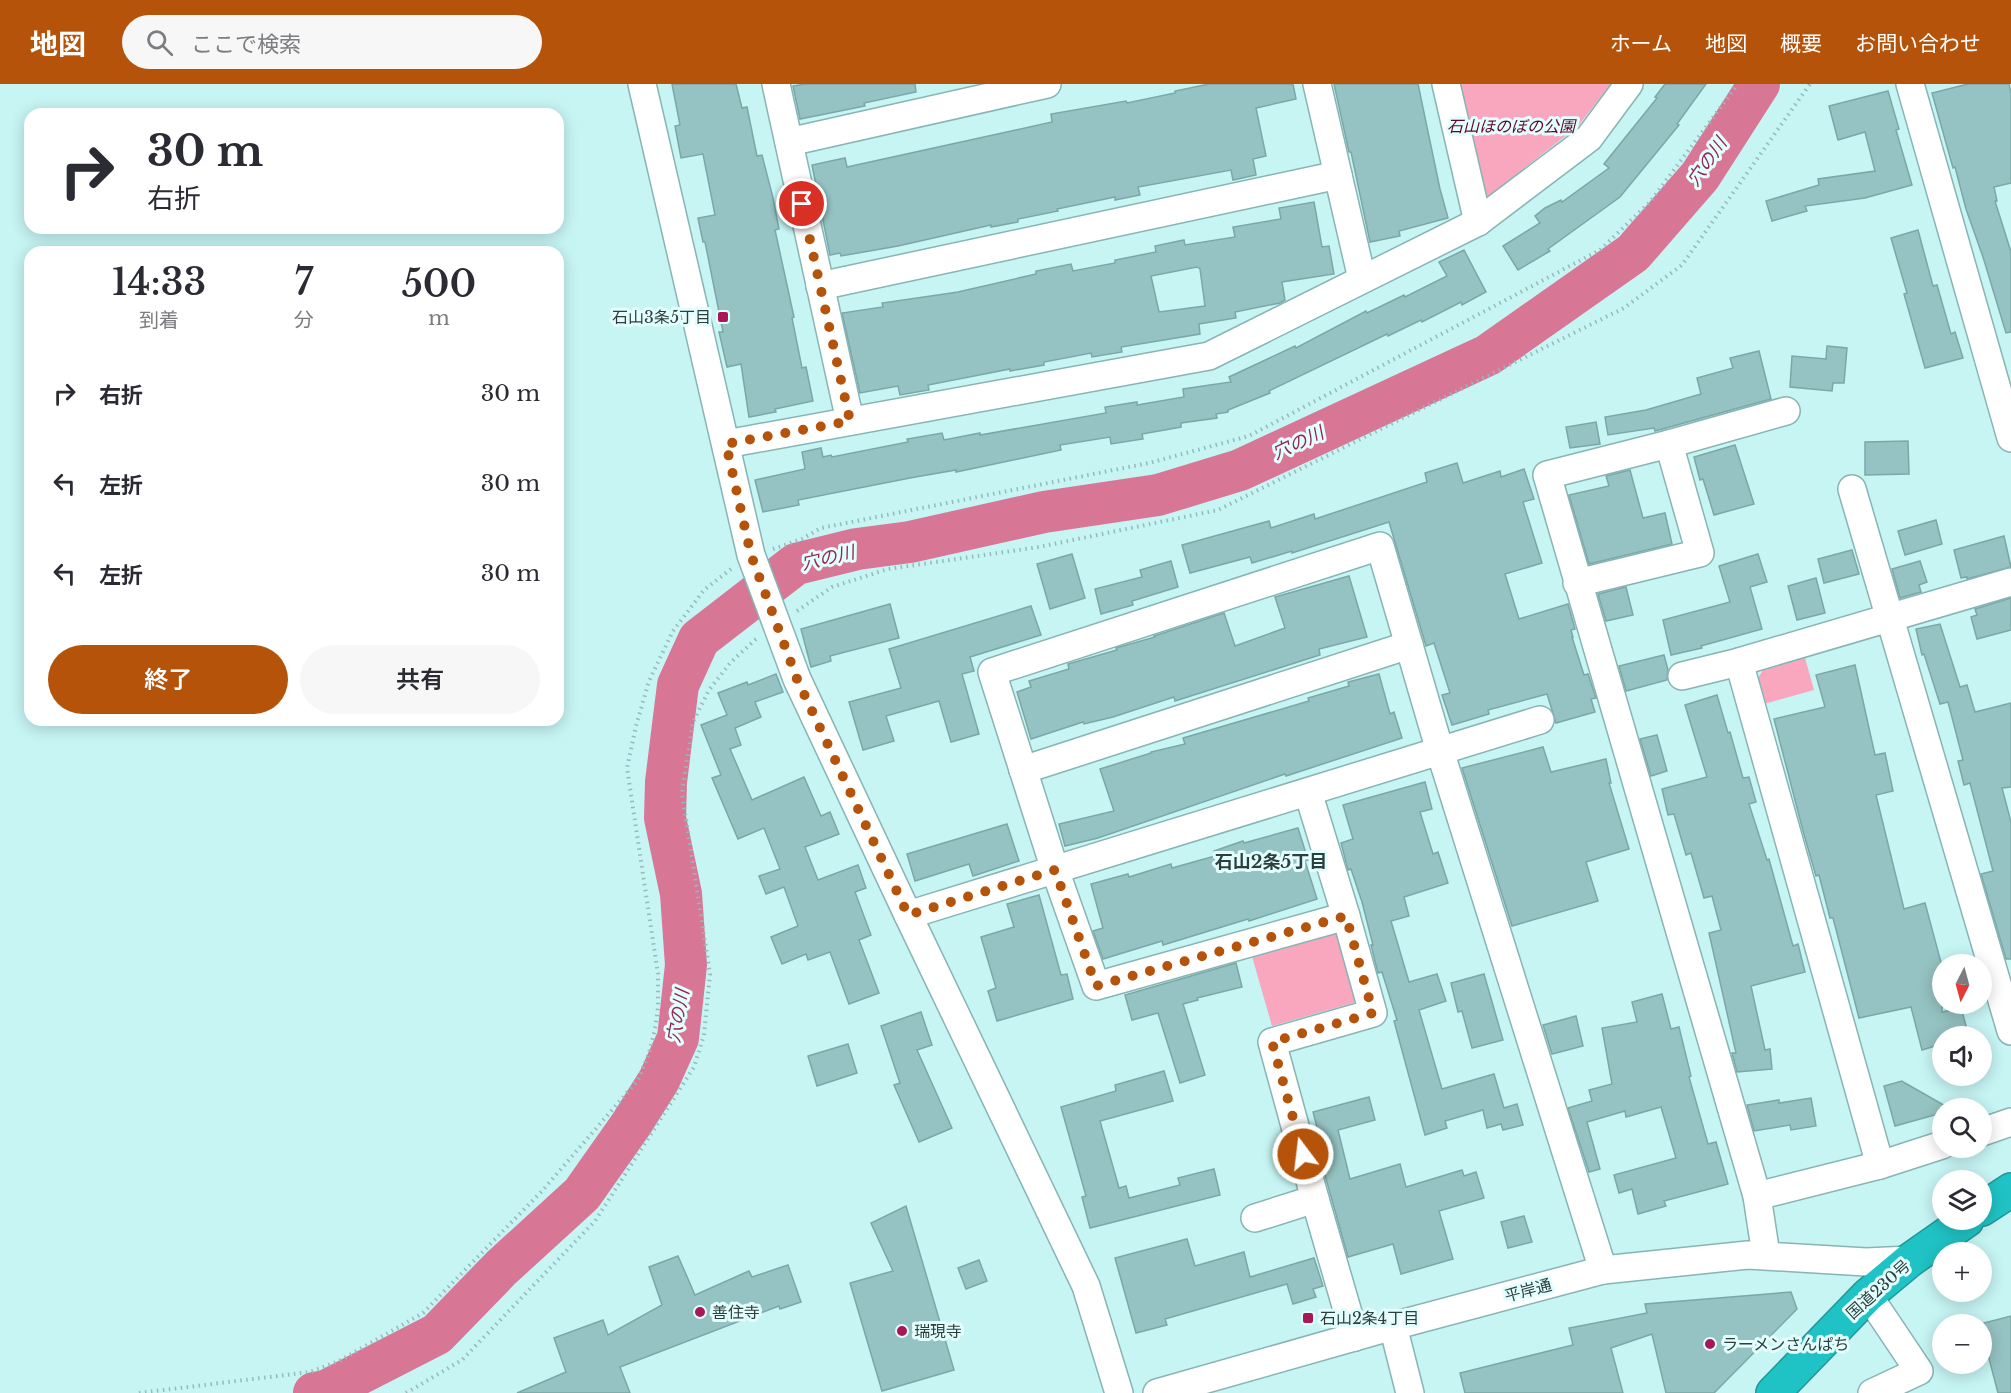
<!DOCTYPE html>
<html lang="ja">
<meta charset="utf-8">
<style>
body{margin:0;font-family:"Libre Baskerville","Noto Sans JP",serif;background:#f7f7f7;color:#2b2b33;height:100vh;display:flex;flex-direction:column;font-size:22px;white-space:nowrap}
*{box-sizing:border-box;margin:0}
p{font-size:20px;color:#7c7c81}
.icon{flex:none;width:33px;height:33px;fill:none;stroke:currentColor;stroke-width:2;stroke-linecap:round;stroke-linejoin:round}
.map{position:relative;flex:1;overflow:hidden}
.sheet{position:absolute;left:24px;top:162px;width:540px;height:480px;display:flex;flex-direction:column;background:#fff;border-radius:18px;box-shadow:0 3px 15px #0003}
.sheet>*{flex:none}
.guide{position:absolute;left:24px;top:24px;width:540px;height:126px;border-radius:18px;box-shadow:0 3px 15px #0003;background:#fff;color:#2b2b33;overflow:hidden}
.needle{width:39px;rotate:186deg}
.controls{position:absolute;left:1932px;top:870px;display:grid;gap:12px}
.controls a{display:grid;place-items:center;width:60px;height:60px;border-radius:50%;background:#fff;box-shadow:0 3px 15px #0003;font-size:30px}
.pin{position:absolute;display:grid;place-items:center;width:51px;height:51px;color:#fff;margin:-26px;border:3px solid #fff;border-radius:50%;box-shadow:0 2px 6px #0007}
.me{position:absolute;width:66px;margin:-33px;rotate:345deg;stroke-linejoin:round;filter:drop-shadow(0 0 4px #0008)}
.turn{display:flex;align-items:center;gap:21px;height:126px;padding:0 24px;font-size:27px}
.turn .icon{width:78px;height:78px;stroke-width:2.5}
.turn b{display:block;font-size:42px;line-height:51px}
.eta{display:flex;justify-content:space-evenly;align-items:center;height:102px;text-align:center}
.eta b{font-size:36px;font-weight:600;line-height:42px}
.cta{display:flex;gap:12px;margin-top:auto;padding:12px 24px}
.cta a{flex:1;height:69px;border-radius:36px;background:#b45309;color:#fff;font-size:24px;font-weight:600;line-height:69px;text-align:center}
.cta a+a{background:#f7f7f7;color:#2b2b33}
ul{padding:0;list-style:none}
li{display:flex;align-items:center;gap:18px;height:90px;padding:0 24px}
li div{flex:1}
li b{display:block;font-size:22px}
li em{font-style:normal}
header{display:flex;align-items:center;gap:36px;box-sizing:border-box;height:84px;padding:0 30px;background:#b45309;color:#fff}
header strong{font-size:28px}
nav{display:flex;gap:33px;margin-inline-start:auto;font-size:21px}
.search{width:420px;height:54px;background:#f7f7f7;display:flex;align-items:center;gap:15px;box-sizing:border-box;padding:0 21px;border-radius:33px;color:#7c7c81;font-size:22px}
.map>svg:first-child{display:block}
.green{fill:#f8a7be}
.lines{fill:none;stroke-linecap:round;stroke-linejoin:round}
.river{stroke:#d87795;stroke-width:42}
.building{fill:#95c2c2;stroke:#7ba7a7;stroke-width:1.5;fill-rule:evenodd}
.minor-casing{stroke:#88b4b4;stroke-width:30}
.highway-casing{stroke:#249596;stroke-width:36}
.path{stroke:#94bab9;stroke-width:4;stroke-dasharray:1.5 4.5;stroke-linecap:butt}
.minor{stroke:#fff;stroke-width:27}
.highway{stroke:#20c3c5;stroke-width:33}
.route{stroke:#b45309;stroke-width:10;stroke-dasharray:0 18}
.poi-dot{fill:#a81857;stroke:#e2fefd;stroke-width:2}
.labels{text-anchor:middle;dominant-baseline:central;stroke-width:6;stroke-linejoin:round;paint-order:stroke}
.park-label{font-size:16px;font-style:italic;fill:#60052e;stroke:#e2fefd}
.poi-label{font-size:16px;fill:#2c3f3e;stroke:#e2fefd;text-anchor:start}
.street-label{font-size:16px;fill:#2c3f3e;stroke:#e2fefd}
.water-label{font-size:18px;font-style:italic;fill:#962351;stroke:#e2fefd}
.neighbourhood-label{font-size:18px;font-weight:bold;fill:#2c3f3e;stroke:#e2fefd}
</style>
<header>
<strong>地図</strong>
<div class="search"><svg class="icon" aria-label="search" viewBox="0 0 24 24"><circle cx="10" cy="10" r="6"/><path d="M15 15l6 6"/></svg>ここで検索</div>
<nav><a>ホーム</a><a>地図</a><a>概要</a><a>お問い合わせ</a></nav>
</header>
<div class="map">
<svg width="2011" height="1309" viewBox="0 0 2011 1309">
<rect width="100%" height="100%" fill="#c6f5f4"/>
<g class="green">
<polygon points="1457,0 1611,0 1578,42 1485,115"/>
<polygon points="1805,574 1814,606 1764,620 1757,596 1763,586"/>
<polygon points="1335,845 1356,918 1272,942 1251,869"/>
</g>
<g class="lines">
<polyline class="river" points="314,1309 326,1307 437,1250 501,1184 582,1110 632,1039 659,996 678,954 686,881 681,810 665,734 666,698 678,601 699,555 796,480 857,465 910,458 1044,428 1158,411 1240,386 1488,271 1633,169 1700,92 1759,0"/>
</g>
<g class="building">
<polygon points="672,0 736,0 742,24 747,23 757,72 762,71 773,114 779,145 775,146 794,233 792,234 802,284 806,283 813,317 775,325 776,328 749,333 741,280 727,283 719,248 723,248 705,158 703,158 698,134 715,131 703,70 681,74 675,42 680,41"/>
<polygon points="805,0 915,0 916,8 864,19 865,22 800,35 793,2"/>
<polygon points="1209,0 1293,0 1296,15 1256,24 1266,72 1253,75 1256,91 1233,96 1231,86 1138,103 1140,111 1115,116 1115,113 1057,125 1058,127 1018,135 1018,138 991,143 991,141 898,162 841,172 840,169 830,171 812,81 845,74 847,83 1052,38 1051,30 1126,17 1127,19 1175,9 1175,7"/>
<polygon points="1334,0 1418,0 1440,105 1448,134 1399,147 1400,152 1370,158 1351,68 1349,68"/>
<polygon points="1665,0 1706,0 1677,40 1679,41 1620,113 1548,165 1550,167 1518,186 1503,162 1540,139 1535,132 1545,124 1561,116 1562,118 1609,84 1604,80 1657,14 1655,13"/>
<polygon points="1968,0 2009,0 2011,9 2011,99 1994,103 1997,117 1995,117 2011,168 2011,248 2006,249 1983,173 1966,125 1955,83 1953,84 1932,9"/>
<polygon points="1888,7 1899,45 1896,46 1912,101 1865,114 1805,122 1807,127 1772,137 1766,117 1819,101 1818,95 1875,87 1865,48 1838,56 1829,22"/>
<path d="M1314 118 1322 163 1329 162 1334 190 1282 198 1285 216 1280 219 1235 228 1236 234 1199 240 1200 250 1121 263 1122 268 1092 273 1091 269 1044 278V281L1010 287V285L928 301 929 306 900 311 898 302 860 309 842 229 883 223 882 219 958 208 1036 190V187L1071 180 1073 187 1115 179V176L1156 168 1155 162 1184 156 1185 161 1235 153 1233 143 1281 135 1279 124ZM1197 183 1200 185 1205 222 1159 228 1151 192Z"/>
<polygon points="1918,146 1933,202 1937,201 1951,250 1955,248 1963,274 1925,284 1904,210 1907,209 1891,154"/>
<polygon points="1464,166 1486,208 1462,221 1461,218 1422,238 1421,236 1388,252 1387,250 1269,307 1270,309 1228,326 1228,328 1216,330 1217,334 1181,339 1181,343 1142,350 1143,355 1111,360 1110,353 1060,361 1061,366 956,388 956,386 910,394 798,416 799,421 763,428 755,396 805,385 802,368 821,364 823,373 831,371 832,373 908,358 907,355 942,349 944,356 980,349 980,351 1106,329 1105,323 1137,318 1137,321 1184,313 1183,305 1231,298 1229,293 1295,262 1296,264 1366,227 1367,229 1404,211 1405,213 1447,192 1439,178"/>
<polygon points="1827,262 1847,264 1844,299 1833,299 1832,307 1790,303 1792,272 1826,275"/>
<polygon points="1759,267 1771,315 1655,347 1654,344 1608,351 1605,333 1646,326 1701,310 1697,294 1733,284 1730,274"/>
<polygon points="1596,338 1600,360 1570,364 1566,343"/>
<polygon points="1908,357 1909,390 1865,391 1865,358"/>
<polygon points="1735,361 1754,420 1714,431 1703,395 1700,396 1694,373"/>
<polygon points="1457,379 1463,399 1500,387 1501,393 1524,385 1534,415 1523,418 1542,479 1505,490 1519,535 1568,520 1575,545 1571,546 1573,553 1572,553 1584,591 1588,590 1596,614 1591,615 1595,628 1556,639 1547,610 1488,626 1489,630 1452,641 1442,611 1450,609 1434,559 1426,562 1389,438 1292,469 1292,467 1252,479 1250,473 1190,489 1182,461 1269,437 1271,444 1314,430 1315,435 1427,398 1425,389"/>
<polygon points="1630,386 1643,434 1665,429 1672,460 1589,480 1569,411 1609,402 1606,392"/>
<polygon points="1936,436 1942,460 1905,471 1898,447"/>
<polygon points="2004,452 2011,483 1967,495 1967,493 1961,494 1954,466"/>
<polygon points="1852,466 1859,490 1824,499 1818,475"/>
<polygon points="1072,470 1085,514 1050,525 1037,480"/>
<polygon points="1758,470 1767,498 1750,503 1762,545 1701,562 1702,564 1671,571 1663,536 1730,518 1719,482"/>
<polygon points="1171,477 1178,503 1132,517 1133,521 1101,530 1095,505 1142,493 1140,486"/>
<polygon points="1920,477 1927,498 1919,501 1921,508 1900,514 1892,485"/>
<polygon points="1349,492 1367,553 1319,565 1320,571 1175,617 1174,613 1113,633 1084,640 1083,638 1031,655 1017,608 1031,603 1029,597 1069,585 1068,580 1117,566 1116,564 1155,553 1154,552 1224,529 1235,562 1285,544 1275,513"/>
<polygon points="1816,494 1825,529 1797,536 1788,502"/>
<polygon points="1626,503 1633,531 1606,537 1598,510"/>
<polygon points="2011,514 2011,546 1977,555 1971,533 1977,531 1975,525"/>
<polygon points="890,520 899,554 830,572 831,577 811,583 801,545"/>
<polygon points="1031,522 1041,551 970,573 974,587 962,590 979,650 951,658 939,617 886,632 894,657 863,666 849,618 901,604 889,565"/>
<polygon points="1940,540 1960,603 1967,601 1975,628 2011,619 2011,703 2002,704 2011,738 2011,875 2006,875 1981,790 1993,787 1970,699 1964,701 1958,677 1963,676 1948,618 1940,620 1924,570 1922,571 1916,545"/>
<polygon points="1664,571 1668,586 1667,596 1626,607 1619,582"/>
<polygon points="1855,581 1875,671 1885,669 1893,707 1876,711 1904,825 1925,819 1942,882 1942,928 1961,924 1969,952 1942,952 1942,960 1922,966 1911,923 1859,934 1833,834 1830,834 1819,791 1816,792 1803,747 1774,635 1825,623 1816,591"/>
<polygon points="776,590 783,608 755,618 761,633 735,644 741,661 730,665 752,716 804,693 821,732 830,728 839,750 805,763 818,796 858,781 866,804 855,808 871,851 859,856 879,909 849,920 830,868 808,876 806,870 782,880 771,853 798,842 784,803 766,810 759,792 780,785 764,744 738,755 712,694 721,691 701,641 727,631 718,609 747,598 748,601"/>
<polygon points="1379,590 1390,630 1394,628 1402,654 1286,692 1285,690 1098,754 1065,762 1059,740 1114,727 1100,685 1151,669 1151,668 1185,660 1183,654 1309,617 1308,614 1349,602 1348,598"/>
<polygon points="1717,611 1728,649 1730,648 1743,694 1749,693 1756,718 1749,720 1767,776 1769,775 1793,862 1798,860 1805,888 1751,902 1765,966 1770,965 1772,985 1737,988 1732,969 1736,969 1709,849 1721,846 1712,812 1704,814 1691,769 1686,771 1674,730 1668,731 1662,705 1707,693 1685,621"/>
<polygon points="1657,651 1667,687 1651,692 1640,655"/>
<polygon points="1543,663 1551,688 1606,675 1611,699 1609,699 1629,765 1586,778 1598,817 1512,842 1462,684"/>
<polygon points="1425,698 1432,725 1420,728 1433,770 1438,768 1448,799 1404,813 1409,832 1391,837 1409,898 1437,890 1446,917 1419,926 1442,1005 1494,990 1504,1024 1517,1020 1523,1041 1503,1046 1501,1040 1487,1044 1483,1026 1445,1037 1447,1044 1425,1051 1394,937 1397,936 1382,888 1378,889 1371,861 1373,861 1362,818 1351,785 1348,786 1341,759 1353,755 1343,721"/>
<polygon points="1007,740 1019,777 973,792 969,780 915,797 907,770"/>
<polygon points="1298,744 1308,776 1305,777 1317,815 1249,837 1248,835 1163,861 1162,857 1103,875 1093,847 1103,844 1091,800 1128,790 1129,793 1171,780 1172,784 1215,772 1214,767 1243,757 1244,759"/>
<polygon points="1039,811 1061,891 1067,890 1073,915 997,937 988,907 996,904 981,853 1014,843 1007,820"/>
<polygon points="1236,879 1242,903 1197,914 1198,916 1183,920 1205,991 1180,999 1158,929 1132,936 1125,911"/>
<polygon points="1484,890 1503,956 1472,964 1462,927 1458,928 1451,899"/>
<polygon points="1662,910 1671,945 1679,943 1691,992 1689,993 1708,1060 1716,1058 1728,1100 1664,1117 1666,1122 1638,1130 1632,1105 1619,1109 1614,1091 1676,1074 1661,1023 1626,1033 1625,1027 1587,1038 1600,1085 1589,1088 1568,1024 1592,1017 1589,1006 1612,1000 1602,944 1637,938 1632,918"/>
<polygon points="921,928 932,961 917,966 952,1044 919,1058 894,1001 900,999 881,942"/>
<polygon points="1576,932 1583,962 1552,970 1543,941"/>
<polygon points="848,960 857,989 817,1002 808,972"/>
<polygon points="1164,987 1173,1017 1100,1037 1119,1104 1126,1102 1129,1114 1180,1101 1178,1094 1214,1085 1220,1111 1090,1144 1082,1113 1086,1112 1061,1023 1116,1007 1115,1001"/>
<polygon points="1902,997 1905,999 1949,1024 1942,1024 1942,1029 1895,1042 1884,1002"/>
<polygon points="1369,1013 1375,1036 1338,1046 1350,1095 1400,1080 1406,1103 1462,1086 1464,1092 1476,1088 1484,1114 1439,1127 1453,1175 1401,1190 1393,1160 1348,1173 1317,1063 1322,1062 1313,1028"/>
<polygon points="1811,1014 1816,1042 1791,1046 1790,1041 1754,1047 1747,1021 1779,1016 1779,1019"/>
<polygon points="906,1122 954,1286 882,1307 850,1199 893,1187 871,1139"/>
<polygon points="1524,1132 1532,1158 1508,1164 1501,1138"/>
<polygon points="1187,1155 1195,1182 1244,1168 1250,1193 1314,1174 1323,1202 1313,1205 1316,1213 1293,1220 1287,1200 1165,1235 1167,1241 1136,1249 1115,1174"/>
<polygon points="678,1172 695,1211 749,1187 752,1193 788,1181 801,1218 780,1225 779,1222 620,1283 630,1309 517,1309 566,1288 554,1254 603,1236 608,1251 662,1221 649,1183"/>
<polygon points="979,1176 987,1197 966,1205 958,1184"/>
<polygon points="1791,1208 1797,1225 1714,1309 1666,1309 1652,1250 1611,1264 1623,1309 1465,1309 1460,1289 1573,1261 1569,1244 1647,1229 1645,1220"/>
<polygon points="2011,1232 2011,1309 1998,1309 1980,1240"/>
</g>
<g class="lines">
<g class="minor-casing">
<g id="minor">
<polyline points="642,0 751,471 797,595 908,831 1086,1202 1119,1309"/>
<polyline points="776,0 850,337"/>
<polyline points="1317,0 1362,195"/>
<polyline points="1446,0 1478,138"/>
<polyline points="1910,0 2011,354"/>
<polyline points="789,58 1047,0"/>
<polyline points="820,202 1338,91"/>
<polyline points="726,360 1209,272 1478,138 1589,54 1629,0"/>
<polyline points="1669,360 1786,327"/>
<polyline points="1852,405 2011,947"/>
<polyline points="1577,499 1700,469 1669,360 1547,391 1757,1112"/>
<polyline points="1739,578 1880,1081"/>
<polyline points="1682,592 1739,578 2011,498"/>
<polyline points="1023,686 1409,561"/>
<polyline points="1308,708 1346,832 1096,902 1055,786 992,588 1380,462 1440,667 1603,1186"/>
<polyline points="908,831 1540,636"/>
<polyline points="1982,1048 2011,1038"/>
<polyline points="1315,1115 1272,958 1373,929 1346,832"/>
<polyline points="1255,1134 1315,1115 1355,1253"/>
<polyline points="1766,1171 1757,1112 1880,1081 1942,1061"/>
<polyline points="1868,1211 1919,1287 1872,1309"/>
<polyline points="1393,1242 1410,1309"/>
<polyline points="1157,1309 1393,1242 1603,1186 1748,1171 1866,1178 1910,1176"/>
</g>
</g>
<g class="highway-casing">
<g id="highway">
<polyline points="1982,1125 2011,1106"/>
<polyline points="1773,1309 1868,1211 1910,1176 1967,1136"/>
</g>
</g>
<g class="path">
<polyline points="773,465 802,455 821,444 1149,379 1249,352 1600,166 1650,118 1738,0"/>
<polyline points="797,527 832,503 888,485 1039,463 1218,426 1624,224 1682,181 1810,0"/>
<polyline points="139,1309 310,1288 339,1277 423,1229 542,1107 638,996 649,969 655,945 658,924 658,890 627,684 636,642 649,597 673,547 704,506 731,485"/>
<polyline points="406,1309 462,1276 595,1137 694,983 704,951 710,890 682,709 693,638 709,606 731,578 756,555"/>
</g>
<use href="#minor" class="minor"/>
<use href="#highway" class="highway"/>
</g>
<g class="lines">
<polyline class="route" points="802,120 850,337 726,360 751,471 797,595 908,831 1055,786 1096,902 1346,832 1373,929 1272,958 1303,1070"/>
</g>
<g class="poi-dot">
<rect x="717" y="227" width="12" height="12" rx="3"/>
<circle cx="700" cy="1228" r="6"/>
<rect x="1302" y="1228" width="12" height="12" rx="3"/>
<circle cx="902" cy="1247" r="6"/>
<circle cx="1710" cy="1260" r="6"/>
</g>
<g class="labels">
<g class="park-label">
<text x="1511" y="42">石山ほのぼの公園</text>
</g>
<g class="poi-label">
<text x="711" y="233" text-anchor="end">石山3条5丁目</text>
<text x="712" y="1228">善住寺</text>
<text x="1320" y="1234">石山2条4丁目</text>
<text x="914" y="1247">瑞現寺</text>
<text x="1722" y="1260">ラーメンさんぱち</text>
</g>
<g class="street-label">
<text transform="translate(1878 1205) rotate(-42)">国道230号</text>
<text transform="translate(1528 1206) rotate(-15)">平岸通</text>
</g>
<g class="water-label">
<text transform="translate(1707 78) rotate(-55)">穴の川</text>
<text transform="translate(1298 359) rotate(-25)">穴の川</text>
<text transform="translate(828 474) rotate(-13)">穴の川</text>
<text transform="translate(678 932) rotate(-80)">穴の川</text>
</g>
<g class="neighbourhood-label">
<text x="1271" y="778">石山2条5丁目</text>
</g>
</g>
</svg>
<div class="controls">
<a><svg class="needle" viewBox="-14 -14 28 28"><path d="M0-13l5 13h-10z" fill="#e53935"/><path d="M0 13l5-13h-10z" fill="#7c7c81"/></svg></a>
<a><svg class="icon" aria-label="sound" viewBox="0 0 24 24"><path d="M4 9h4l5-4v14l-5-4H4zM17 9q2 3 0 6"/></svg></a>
<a><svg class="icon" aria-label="search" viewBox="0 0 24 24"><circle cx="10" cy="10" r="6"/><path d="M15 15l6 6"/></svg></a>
<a><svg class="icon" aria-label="layers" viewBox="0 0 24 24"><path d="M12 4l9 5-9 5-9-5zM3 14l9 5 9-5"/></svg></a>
<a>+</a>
<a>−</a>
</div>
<div class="pin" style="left:802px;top:120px;background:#d93025"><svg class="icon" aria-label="arrive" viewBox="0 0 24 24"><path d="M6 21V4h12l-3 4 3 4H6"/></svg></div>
<svg class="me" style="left:1303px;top:1070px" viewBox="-20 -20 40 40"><circle r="17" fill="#b45309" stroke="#fff" stroke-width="3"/><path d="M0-11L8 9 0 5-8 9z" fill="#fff"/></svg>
<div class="guide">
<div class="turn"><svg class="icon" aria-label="right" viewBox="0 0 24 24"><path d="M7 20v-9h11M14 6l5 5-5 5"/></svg><div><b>30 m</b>右折</div></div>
</div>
<section class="sheet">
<div class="eta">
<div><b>14:33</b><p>到着</p></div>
<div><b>7</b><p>分</p></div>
<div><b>500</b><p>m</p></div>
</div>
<ul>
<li><svg class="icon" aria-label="right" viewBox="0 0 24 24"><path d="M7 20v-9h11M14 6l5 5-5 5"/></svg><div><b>右折</b></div><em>30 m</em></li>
<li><svg class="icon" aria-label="left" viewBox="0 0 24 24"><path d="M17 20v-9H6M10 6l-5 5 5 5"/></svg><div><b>左折</b></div><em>30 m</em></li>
<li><svg class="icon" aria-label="left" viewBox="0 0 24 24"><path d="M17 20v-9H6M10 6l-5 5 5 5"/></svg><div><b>左折</b></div><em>30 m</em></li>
</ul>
<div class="cta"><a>終了</a><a>共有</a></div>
</section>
</div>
